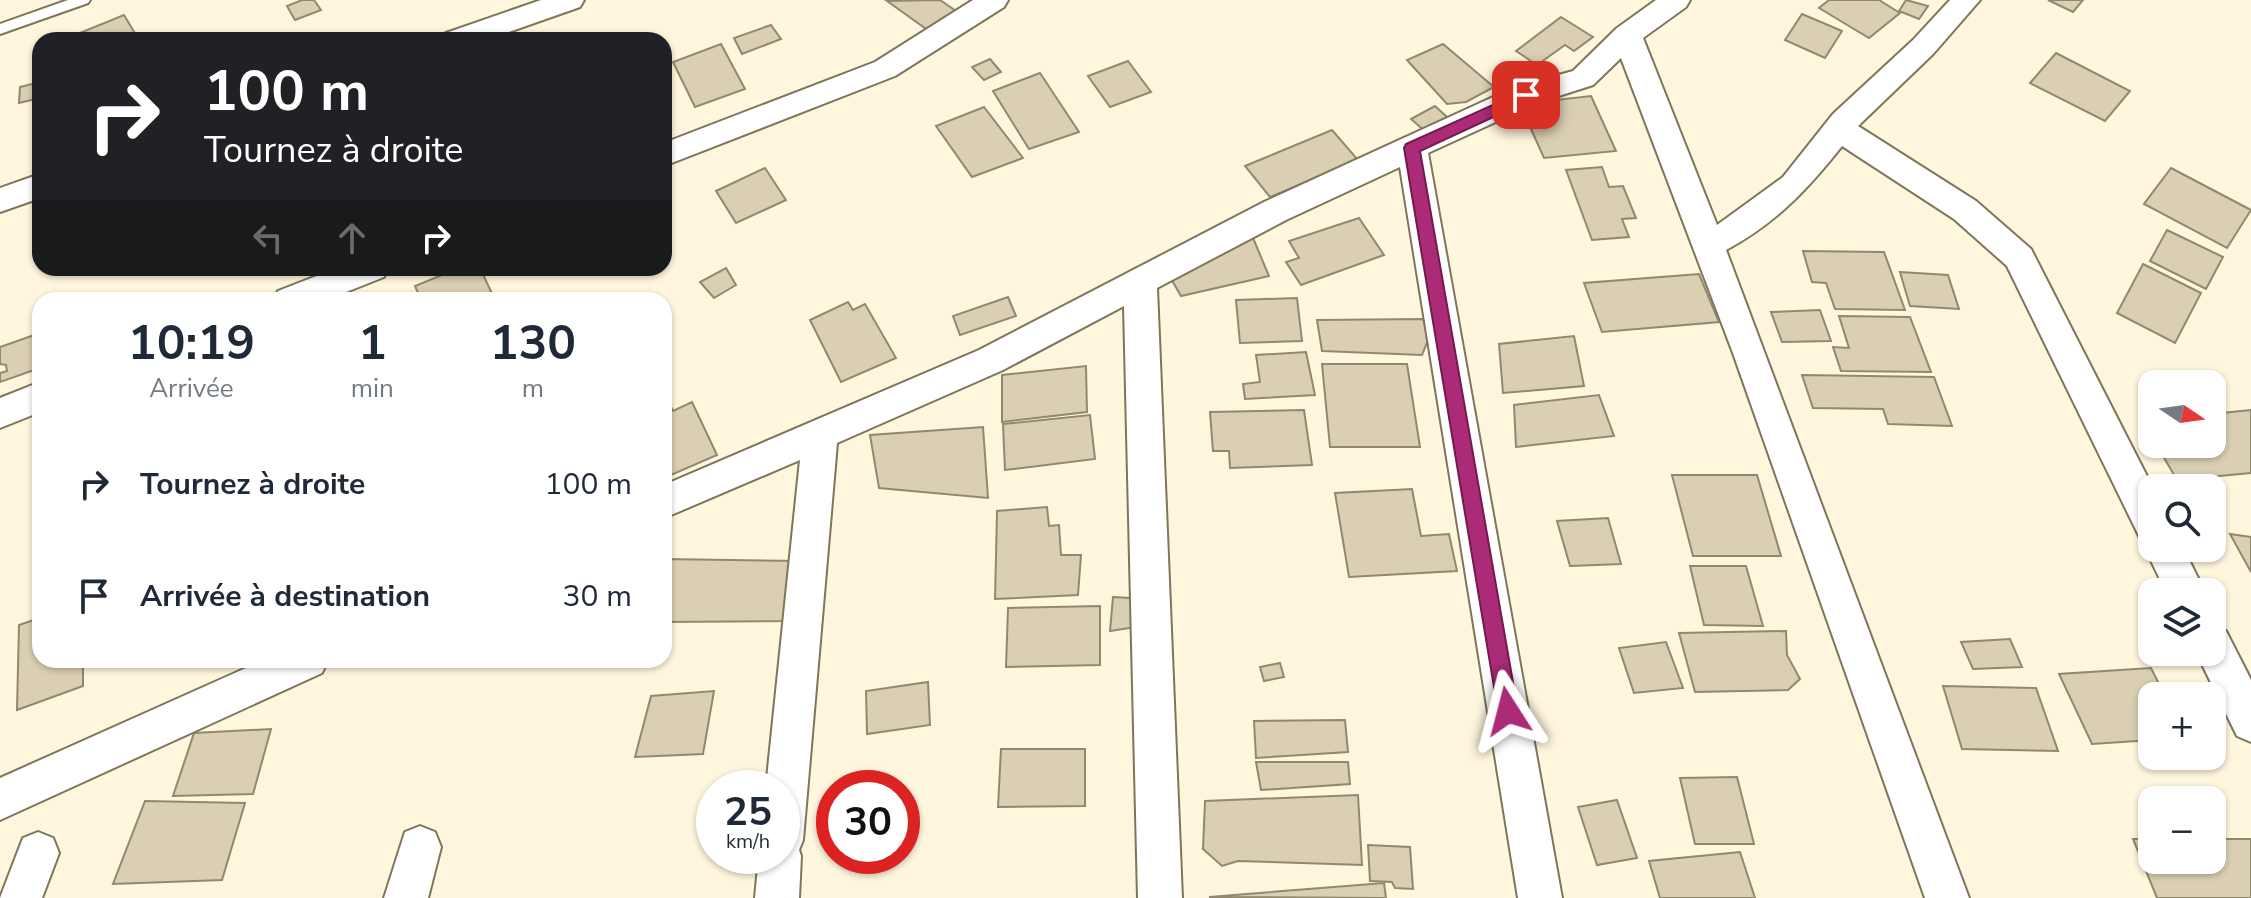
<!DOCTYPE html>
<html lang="fr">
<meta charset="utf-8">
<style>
body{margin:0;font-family:"Nunito Sans",sans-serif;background:#f6f6f7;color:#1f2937;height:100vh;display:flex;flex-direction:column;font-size:30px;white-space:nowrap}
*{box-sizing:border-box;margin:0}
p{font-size:26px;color:#747a83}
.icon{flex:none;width:44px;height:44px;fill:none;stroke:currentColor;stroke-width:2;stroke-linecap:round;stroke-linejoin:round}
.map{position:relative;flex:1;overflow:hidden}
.side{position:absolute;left:32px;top:292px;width:640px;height:376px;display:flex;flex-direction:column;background:#fff;border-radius:24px;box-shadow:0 2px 6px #0004}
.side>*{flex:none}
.top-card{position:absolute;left:32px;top:32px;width:640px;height:244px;border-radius:24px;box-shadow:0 2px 6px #0004;background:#202124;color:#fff;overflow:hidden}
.needle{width:52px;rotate:103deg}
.fabs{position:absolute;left:2138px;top:370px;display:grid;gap:16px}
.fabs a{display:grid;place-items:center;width:88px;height:88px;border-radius:16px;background:#fff;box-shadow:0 2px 6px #0004;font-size:40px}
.speed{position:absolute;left:696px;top:770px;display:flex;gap:16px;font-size:40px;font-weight:700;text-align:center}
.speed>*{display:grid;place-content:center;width:104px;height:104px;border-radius:50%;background:#fff;box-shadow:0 2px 6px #0004;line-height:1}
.speed small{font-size:20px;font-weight:400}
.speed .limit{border:12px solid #d22;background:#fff;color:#111}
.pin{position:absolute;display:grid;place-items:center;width:68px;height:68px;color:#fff;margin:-34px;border-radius:16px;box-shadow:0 4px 12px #0006}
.me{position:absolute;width:88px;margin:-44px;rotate:351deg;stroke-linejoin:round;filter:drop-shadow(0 0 6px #0008)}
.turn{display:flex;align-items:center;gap:28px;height:168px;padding:0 40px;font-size:36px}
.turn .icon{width:104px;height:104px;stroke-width:2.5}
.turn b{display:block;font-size:56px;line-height:68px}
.lanes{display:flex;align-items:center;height:76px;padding:0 40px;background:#0003;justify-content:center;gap:40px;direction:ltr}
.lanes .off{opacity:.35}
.eta{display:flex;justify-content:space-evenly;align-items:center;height:136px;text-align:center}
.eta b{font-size:48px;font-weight:700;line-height:56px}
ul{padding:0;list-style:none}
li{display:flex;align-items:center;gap:24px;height:112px;padding:0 40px}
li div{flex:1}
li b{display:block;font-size:30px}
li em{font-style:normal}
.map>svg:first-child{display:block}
.building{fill:#dacfb2;stroke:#92886d;stroke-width:2}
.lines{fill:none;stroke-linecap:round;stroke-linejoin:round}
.lane-casing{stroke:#7e755a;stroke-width:4}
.street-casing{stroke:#7e755a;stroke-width:4}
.lane{fill:#fff;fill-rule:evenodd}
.street{fill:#fff;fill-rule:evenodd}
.route{fill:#ac2b78;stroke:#701c4e;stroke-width:2}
</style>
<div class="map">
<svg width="2251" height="898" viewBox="0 0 2251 898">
<rect width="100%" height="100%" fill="#fff6de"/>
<g class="building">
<polygon points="302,0 314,0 321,10 295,20 287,6"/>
<polygon points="940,0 956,11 929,31 887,1"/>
<polygon points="1829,0 1879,0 1900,13 1869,38 1819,8"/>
<polygon points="1906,0 1928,6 1919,19 1899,11"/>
<polygon points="2048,0 2083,0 2073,12"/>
<polygon points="1802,14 1842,31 1825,58 1785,40"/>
<polygon points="124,15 139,40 72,40 70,37"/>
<polygon points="1561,17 1593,37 1574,51 1565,45 1537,65 1516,51"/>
<polygon points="771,25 781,39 742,54 734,38"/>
<polygon points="721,44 745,89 695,107 673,62"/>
<polygon points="1443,44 1494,87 1466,102 1447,104 1407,60"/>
<polygon points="2056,53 2130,91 2105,121 2030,83"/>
<polygon points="990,59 1001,72 984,80 972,67"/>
<polygon points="1128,61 1151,92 1110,107 1088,76"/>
<polygon points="1040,73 1079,132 1029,149 993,91"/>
<polygon points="40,82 40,98 19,103 20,87"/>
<polygon points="1591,96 1616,151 1544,158 1526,118 1545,116 1538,102"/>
<polygon points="1435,106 1447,117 1427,133 1411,119"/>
<polygon points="984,107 1023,158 972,177 936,126"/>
<polygon points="1332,130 1358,160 1270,197 1245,166"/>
<polygon points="1602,167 1609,187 1623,186 1636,218 1622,219 1629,237 1592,240 1566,170"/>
<polygon points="765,168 786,200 736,223 716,191"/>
<polygon points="2171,168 2251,210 2227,248 2144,204"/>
<polygon points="1359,218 1384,255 1301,285 1286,262 1299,258 1289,241"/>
<polygon points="2167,230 2223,257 2206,289 2150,261"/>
<polygon points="1253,238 1269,276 1181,296 1166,270"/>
<polygon points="1803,251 1884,252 1905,310 1835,309 1826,283 1812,282"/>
<polygon points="2143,264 2201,293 2175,343 2117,313"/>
<polygon points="459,268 480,268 495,300 421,300 415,286"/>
<polygon points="726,268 736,285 714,298 700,282"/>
<polygon points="1900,272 1948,275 1959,309 1910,306"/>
<polygon points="1699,274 1719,322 1602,332 1584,283"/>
<polygon points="1008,297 1016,316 960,335 953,316"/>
<polygon points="1297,298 1302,341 1240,343 1236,300"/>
<polygon points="848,302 853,310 865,304 896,358 841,382 810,320"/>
<polygon points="1820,310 1831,341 1782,342 1771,312"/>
<polygon points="1839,316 1910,317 1931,372 1841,371 1833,347 1849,348"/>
<polygon points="1423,319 1429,338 1422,355 1322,351 1317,320"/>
<polygon points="40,333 40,368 0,382 0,373 7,371 6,365 0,364 0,347"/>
<polygon points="1574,336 1584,386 1503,393 1499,344"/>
<polygon points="1306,352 1315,395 1245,399 1243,384 1260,382 1256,355"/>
<polygon points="1322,364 1407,364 1420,447 1330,447"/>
<polygon points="1086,366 1087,412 1002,422 1002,375"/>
<polygon points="1802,375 1934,377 1952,426 1888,424 1883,409 1813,408"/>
<polygon points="664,392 673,411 692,402 717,455 664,478"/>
<polygon points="1599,395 1614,436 1516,447 1514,405"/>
<polygon points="1304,410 1312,465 1230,468 1229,451 1213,451 1210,412"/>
<polygon points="2251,410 2251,473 2177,480 2156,444 2212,444 2212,414"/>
<polygon points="1090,415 1095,459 1005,470 1003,424"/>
<polygon points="983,427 988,498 879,488 870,435"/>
<polygon points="1672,475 1757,475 1781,556 1693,556"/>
<polygon points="1412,489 1421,536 1449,534 1457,571 1349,577 1335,493"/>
<polygon points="1047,507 1049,526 1059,525 1061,555 1081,555 1078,595 995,599 997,511"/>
<polygon points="1608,518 1621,564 1570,566 1557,521"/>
<polygon points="2230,534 2251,537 2251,572"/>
<polygon points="664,559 801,561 792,621 664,622"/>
<polygon points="1690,566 1746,566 1763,626 1704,625"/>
<polygon points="1113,597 1130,598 1136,627 1110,631"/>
<polygon points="1100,606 1100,665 1006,667 1008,608"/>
<polygon points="40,618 40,660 83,660 83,686 17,710 19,625"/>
<polygon points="1786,631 1787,655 1800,679 1788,690 1695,692 1679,633"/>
<polygon points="2010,639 2022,667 1973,669 1961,642"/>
<polygon points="1666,642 1683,688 1634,693 1619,648"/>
<polygon points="1280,663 1284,677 1264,681 1260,667"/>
<polygon points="2151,668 2165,696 2152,696 2152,740 2092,744 2059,674"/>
<polygon points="928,682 930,725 867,734 866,691"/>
<polygon points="1943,686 2036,688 2058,751 1962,749"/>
<polygon points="714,691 703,754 635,757 651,696"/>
<polygon points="1345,720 1348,752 1256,758 1254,721"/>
<polygon points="271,729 253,794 173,796 194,733"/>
<polygon points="1001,749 1085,749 1085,806 998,807"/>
<polygon points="1256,762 1348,762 1350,784 1261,790"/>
<polygon points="1737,777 1754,844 1695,844 1680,778"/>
<polygon points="1358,795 1362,865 1238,861 1222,866 1203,849 1205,801"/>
<polygon points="1617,800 1637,858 1597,865 1578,807"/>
<polygon points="145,801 245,803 222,880 113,884"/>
<polygon points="2133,839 2152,839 2152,860 2212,860 2212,839 2251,839 2251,898 2157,898"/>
<polygon points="1368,845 1410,847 1413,889 1395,888 1392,882 1370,881"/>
<polygon points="1740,852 1755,898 1660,898 1649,861"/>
<polygon points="1384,883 1386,898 1209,897"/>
</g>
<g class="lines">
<g class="lane-casing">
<polygon id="lane" points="68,0 90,0 88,3 0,34 0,24"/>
</g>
<g class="street-casing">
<g id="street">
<polygon points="541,0 584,0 580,7 486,40 442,40 446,33"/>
<polygon points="973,0 1008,0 1004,7 895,76 664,166 664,143 875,62"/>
<path d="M1656 0H1690L1686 7 1643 38 1717 225 1783 177 1833 114 1913 40 1950 0H1980L1933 54 1858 126 1976 201 2031 249 2153 488 2152 548H2183L2205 592H2166L2145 548 2149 539 2139 536 2007 266 1954 219 1842 146C1807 190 1776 223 1726 250L1969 898H1925L1733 353 1621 58 1593 85 1537 103 1428 153 1562 898H1518L1400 167 1286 220 1157 288 1182 898H1138L1124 306 1003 370 837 443 803 840 799 850 801 856 799 898H755L759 856H782V788H766L800 460 664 518V485L979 350 1264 202 1515 87 1573 71 1617 28Z"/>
<polygon points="40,174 40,198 0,212 0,188"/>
<polygon points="337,268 388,268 384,277 326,300 273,300 278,291"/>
<polygon points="40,382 40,412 0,428 0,398"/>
<polygon points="2212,626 2226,631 2251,680 2251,742 2237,736 2196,652 2212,652"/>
<polygon points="264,660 328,660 322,673 0,820 0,778"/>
<polygon points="420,826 435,832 441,847 428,898 384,898 405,832"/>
<polygon points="38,832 53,838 59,853 42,898 0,898 23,838"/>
</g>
</g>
<use href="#lane" class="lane"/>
<use href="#street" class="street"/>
</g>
<polygon class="route" points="1526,90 1534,95 1532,99 1420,151 1518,711 1515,718 1508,720 1501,718 1498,711 1404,148 1406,144"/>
</svg>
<div class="fabs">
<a><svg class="needle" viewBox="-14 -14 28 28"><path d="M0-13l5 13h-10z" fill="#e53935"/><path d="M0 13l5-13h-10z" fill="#747a83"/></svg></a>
<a><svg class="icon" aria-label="search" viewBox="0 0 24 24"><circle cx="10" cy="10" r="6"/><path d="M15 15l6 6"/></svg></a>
<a><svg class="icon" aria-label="layers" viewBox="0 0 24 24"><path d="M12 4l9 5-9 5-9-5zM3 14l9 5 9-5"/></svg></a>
<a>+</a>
<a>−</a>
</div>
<div class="speed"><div>25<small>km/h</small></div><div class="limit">30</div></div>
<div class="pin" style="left:1526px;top:95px;background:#d93025"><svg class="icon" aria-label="arrive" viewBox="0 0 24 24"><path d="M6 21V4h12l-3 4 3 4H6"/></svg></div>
<svg class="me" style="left:1508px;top:711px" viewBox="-20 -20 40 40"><path d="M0-17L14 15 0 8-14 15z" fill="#ac2b78" stroke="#fff" stroke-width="4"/></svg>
<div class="top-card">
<div class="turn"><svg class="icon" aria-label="right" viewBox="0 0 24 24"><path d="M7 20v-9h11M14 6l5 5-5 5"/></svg><div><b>100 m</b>Tournez à droite</div></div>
<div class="lanes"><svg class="icon off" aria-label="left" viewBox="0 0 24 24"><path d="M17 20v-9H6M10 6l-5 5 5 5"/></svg><svg class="icon off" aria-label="ahead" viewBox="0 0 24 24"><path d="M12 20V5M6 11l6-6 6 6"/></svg><svg class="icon" aria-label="right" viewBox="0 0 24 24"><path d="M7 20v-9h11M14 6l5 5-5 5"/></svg></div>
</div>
<section class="side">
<div class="eta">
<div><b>10:19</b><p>Arrivée</p></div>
<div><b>1</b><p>min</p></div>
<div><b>130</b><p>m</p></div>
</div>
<ul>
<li><svg class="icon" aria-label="right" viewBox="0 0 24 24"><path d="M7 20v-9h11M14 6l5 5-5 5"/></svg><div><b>Tournez à droite</b></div><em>100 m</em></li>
<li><svg class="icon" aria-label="arrive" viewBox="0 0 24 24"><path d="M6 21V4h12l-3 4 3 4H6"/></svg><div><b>Arrivée à destination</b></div><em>30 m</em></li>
</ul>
</section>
</div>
